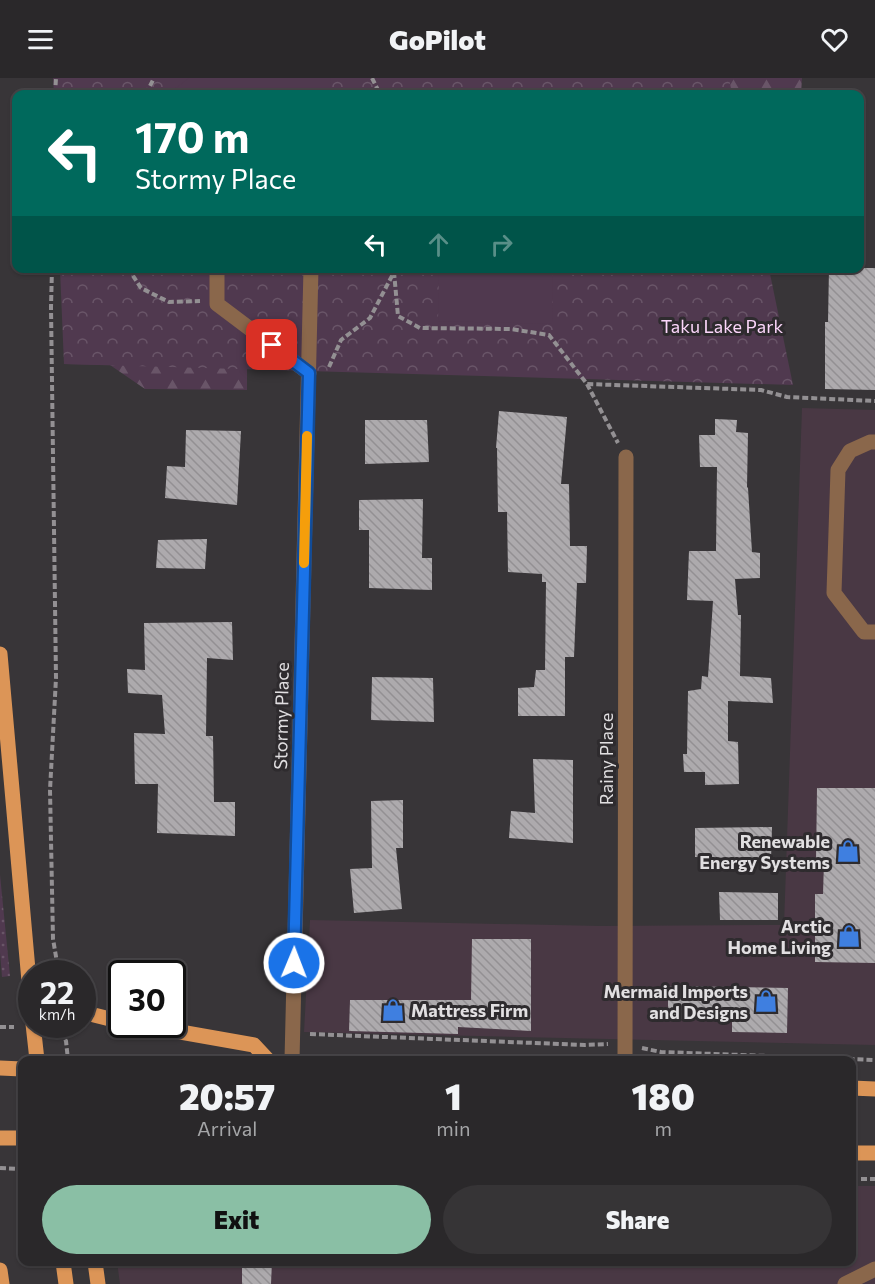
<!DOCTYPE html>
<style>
body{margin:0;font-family:Commissioner,sans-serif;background:#363436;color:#f1f3f6;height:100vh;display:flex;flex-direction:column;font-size:22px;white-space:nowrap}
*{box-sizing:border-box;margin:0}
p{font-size:20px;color:#a5a6a8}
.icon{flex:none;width:33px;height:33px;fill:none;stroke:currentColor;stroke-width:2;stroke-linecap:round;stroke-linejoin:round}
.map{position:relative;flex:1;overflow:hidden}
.side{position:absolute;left:18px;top:978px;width:838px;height:210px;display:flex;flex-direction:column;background:#2a282a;border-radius:12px;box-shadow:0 2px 4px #0004,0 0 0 2px #464447}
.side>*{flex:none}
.hud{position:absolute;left:12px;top:12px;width:852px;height:183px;border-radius:12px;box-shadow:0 2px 4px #0004,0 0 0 2px #464447;background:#00695c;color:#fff;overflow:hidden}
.speed{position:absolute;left:18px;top:882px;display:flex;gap:12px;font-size:30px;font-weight:700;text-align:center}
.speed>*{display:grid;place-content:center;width:78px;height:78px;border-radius:50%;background:#2a282a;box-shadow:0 2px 4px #0004,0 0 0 2px #464447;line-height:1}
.speed small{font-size:15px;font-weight:400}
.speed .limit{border:3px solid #111;border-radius:9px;background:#fff;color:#111}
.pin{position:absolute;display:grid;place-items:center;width:51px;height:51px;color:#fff;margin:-26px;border-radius:12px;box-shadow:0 3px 9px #0006}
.me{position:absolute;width:66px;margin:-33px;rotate:1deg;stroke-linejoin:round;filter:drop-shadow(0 0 4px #0008)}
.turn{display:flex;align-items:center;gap:21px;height:126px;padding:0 24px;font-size:27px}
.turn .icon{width:78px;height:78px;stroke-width:2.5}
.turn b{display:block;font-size:42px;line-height:51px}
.lanes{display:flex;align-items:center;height:57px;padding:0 24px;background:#0003;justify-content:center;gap:30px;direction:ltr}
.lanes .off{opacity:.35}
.eta{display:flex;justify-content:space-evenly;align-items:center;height:102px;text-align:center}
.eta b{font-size:36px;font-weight:800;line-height:42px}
.primary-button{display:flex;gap:12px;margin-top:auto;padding:12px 24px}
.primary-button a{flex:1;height:69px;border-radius:36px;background:#8abfa5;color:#111;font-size:24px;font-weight:800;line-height:69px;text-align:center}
.primary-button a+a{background:#363436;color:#f1f3f6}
header{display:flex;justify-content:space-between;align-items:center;height:78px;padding:0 24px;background:#2a282a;font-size:27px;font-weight:800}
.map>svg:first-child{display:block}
.commercial{fill:#493844}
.grass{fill:url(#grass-dots)}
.forest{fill:url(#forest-firs)}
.park{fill:url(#park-crowns)}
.pitch{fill:#50394f}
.building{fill:url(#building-back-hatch)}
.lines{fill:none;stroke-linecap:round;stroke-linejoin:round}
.path{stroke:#939093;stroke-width:4;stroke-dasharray:6 3;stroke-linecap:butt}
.minor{stroke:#8a674b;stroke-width:15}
.major{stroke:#dc9557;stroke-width:15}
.route-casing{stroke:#114b97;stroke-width:15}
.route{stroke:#1a73e8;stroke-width:10}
.slow{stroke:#f59e0b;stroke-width:10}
.labels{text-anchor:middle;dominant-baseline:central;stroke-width:6;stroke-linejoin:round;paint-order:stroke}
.park-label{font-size:18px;fill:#fcd6fb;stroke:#2e2b2e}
.street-label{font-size:18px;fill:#e1dfe1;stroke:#2e2b2e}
.poi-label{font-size:18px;font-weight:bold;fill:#e1dfe1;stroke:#2e2b2e;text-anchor:end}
</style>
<header><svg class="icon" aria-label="menu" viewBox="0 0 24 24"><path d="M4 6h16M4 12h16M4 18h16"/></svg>GoPilot<svg class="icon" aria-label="heart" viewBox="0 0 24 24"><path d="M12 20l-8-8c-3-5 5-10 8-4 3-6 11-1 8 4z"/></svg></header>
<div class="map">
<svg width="875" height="1206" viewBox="0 0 875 1206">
<defs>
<pattern id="grass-dots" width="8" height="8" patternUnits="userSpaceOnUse" patternTransform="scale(1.5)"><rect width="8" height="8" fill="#50394f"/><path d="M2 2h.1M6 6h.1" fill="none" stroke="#695568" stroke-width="1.8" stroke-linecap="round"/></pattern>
<pattern id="forest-firs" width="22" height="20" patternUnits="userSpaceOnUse" patternTransform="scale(1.5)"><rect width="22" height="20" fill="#50394f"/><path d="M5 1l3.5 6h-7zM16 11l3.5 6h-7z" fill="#695568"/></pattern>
<pattern id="park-crowns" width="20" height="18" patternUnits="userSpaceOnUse" patternTransform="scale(1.5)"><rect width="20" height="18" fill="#50394f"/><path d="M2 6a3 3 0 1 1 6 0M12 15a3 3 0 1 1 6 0" fill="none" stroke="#695568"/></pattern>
<pattern id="building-back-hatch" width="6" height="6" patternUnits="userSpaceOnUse" patternTransform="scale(1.5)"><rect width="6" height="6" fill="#adaaad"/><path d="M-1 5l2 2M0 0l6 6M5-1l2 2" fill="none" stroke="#939093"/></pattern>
</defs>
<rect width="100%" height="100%" fill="#383538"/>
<g class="commercial">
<polygon points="802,330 875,332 875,967 304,954 310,842 600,848 784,847"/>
<polygon points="852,1108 875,1108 875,1206 120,1206 117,1184 852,1184"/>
</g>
<polygon class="grass" points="0,797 10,898 2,899 0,874"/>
<g class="forest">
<polygon points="377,0 802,0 801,16 387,16"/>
<polygon points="64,191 247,280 247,312 145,311 110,287 64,286"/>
</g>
<g class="park">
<polygon points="53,0 729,0 732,16 54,16"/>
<polygon points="60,191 769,191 793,307 64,286"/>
</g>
<g class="pitch">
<polygon points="189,0 330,0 331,11 329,16 168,16"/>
<polygon points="439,191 553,191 552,246 438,243"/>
</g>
<g class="building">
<polygon points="829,190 875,190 875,312 825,311 825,244 828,244"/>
<polygon points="499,333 567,339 561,406 569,406 570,468 587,468 586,505 577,505 574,579 565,579 565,638 518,638 518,610 534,609 536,592 545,592 546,504 542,504 542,496 508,494 507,434 498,434 497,370 496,370"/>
<polygon points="715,341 737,342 736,354 748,355 747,409 748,410 752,474 760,475 760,500 735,501 738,537 741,537 740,598 771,600 773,625 728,623 728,663 738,664 739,706 705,707 705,694 684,694 683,676 687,676 688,613 701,611 702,598 708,599 713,523 687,522 689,473 716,473 717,389 700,389 699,357 715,357"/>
<polygon points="365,342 427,342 429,384 365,386"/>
<polygon points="186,352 241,353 237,427 165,420 167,388 185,389"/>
<polygon points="423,421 422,480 432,480 432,512 369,510 369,452 359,452 359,422"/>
<polygon points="207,461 205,491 156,490 158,462"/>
<polygon points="232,544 233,582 207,580 206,658 213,658 214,724 235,724 235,758 157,755 158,706 135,706 134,655 165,656 162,617 128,615 127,591 145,592 144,545"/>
<polygon points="372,599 433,600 434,644 371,642"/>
<polygon points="533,681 573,682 573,765 509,760 511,733 535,735"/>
<polygon points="817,710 875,710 875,885 815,884 815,816 823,816 824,783 816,783"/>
<polygon points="403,722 403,770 396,770 402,831 354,835 350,791 372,790 371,723"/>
<polygon points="772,749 771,781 695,779 695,750"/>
<polygon points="719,814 778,815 778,842 720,842"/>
<polygon points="472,861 531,861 531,953 458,949 458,956 349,953 350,922 471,922"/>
<polygon points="668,908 788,910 787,955 732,954 732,942 668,941"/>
<polygon points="242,1184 272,1184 271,1206 242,1206"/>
</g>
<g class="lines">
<g class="path">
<polyline points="372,0 380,16"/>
<polyline points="55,16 56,0"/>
<polyline points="146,16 154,0"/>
<polyline points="52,190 51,229 56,600 50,712 53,861 59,896"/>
<polyline points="128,190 141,210 169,224 200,223"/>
<polyline points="394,194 398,238 420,250 511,251 549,257 587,306 761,312 787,319 875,323"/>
<polyline points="329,289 341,262 370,240 394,194 394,190"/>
<polyline points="587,306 618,365"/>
<polyline points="0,949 14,949"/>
<polyline points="52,951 61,954 66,963 68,982"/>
<polyline points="310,956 585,967 608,966"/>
<polyline points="642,970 661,974 875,982"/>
<polyline points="0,1090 22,1091"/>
<polyline points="852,1101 875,1101"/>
</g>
<g class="minor">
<polyline points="217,190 217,226 309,295"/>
<polyline points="875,364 870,364 850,373 838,392 834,515 864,554 875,554"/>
<polyline points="292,982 311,190"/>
<polyline points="625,982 626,379"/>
<polyline points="845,1206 875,1191"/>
</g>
<g class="major">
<polyline points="0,576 32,937"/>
<polyline points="82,934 122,944"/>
<polyline points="33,946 37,982"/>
<polyline points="135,946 254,967 268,982"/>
<polyline points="0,990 22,991"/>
<polyline points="852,1010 875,1011"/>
<polyline points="0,1060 22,1060"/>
<polyline points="852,1075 875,1075"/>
<polyline points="63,1184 66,1206"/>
<polyline points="95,1184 98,1206"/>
<polyline points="0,1192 2,1206"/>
</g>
</g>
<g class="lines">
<g class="route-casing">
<polyline id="route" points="272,267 309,295 294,885"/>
</g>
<use href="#route" class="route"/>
<polyline class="slow" points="304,485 307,358"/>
</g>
<defs>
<g id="shop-bare" transform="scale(1.8)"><path d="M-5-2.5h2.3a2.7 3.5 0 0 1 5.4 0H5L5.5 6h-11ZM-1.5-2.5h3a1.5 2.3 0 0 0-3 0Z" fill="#3f7fe0" stroke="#2e2b2e" stroke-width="2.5" paint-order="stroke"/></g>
</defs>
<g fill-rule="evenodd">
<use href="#shop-bare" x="848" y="773"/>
<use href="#shop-bare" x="849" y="858"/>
<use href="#shop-bare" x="766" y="923"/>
<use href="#shop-bare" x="393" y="932"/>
</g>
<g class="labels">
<g class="park-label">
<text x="722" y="248">Taku Lake Park</text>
</g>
<g class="street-label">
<text transform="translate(281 638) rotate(-89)">Stormy Place</text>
<text transform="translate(606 681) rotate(-90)">Rainy Place</text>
</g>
<g class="poi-label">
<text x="830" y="763">Renewable<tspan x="830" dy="21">Energy Systems</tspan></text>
<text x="831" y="848">Arctic<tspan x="831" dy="21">Home Living</tspan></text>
<text x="748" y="913">Mermaid Imports<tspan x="748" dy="21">and Designs</tspan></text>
<text x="411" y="932" text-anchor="start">Mattress Firm</text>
</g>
</g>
</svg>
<div class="speed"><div>22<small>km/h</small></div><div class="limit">30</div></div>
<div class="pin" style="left:272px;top:267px;background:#d93025"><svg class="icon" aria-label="arrive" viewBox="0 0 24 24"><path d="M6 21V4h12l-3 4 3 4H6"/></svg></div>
<svg class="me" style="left:294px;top:885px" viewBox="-20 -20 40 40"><circle r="17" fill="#1a73e8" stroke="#fff" stroke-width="3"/><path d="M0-11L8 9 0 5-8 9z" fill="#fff"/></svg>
<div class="hud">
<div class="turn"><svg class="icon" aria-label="left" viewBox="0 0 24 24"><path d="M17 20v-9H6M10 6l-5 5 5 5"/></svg><div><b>170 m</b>Stormy Place</div></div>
<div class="lanes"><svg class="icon" aria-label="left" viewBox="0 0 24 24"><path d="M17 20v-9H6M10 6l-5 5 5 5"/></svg><svg class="icon off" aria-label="ahead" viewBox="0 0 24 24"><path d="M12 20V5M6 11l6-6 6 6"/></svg><svg class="icon off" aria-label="right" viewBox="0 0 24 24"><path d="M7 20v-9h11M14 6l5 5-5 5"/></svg></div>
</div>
<section class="side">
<div class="eta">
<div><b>20:57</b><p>Arrival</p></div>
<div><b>1</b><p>min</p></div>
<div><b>180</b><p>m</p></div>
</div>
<div class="primary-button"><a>Exit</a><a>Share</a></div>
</section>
</div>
